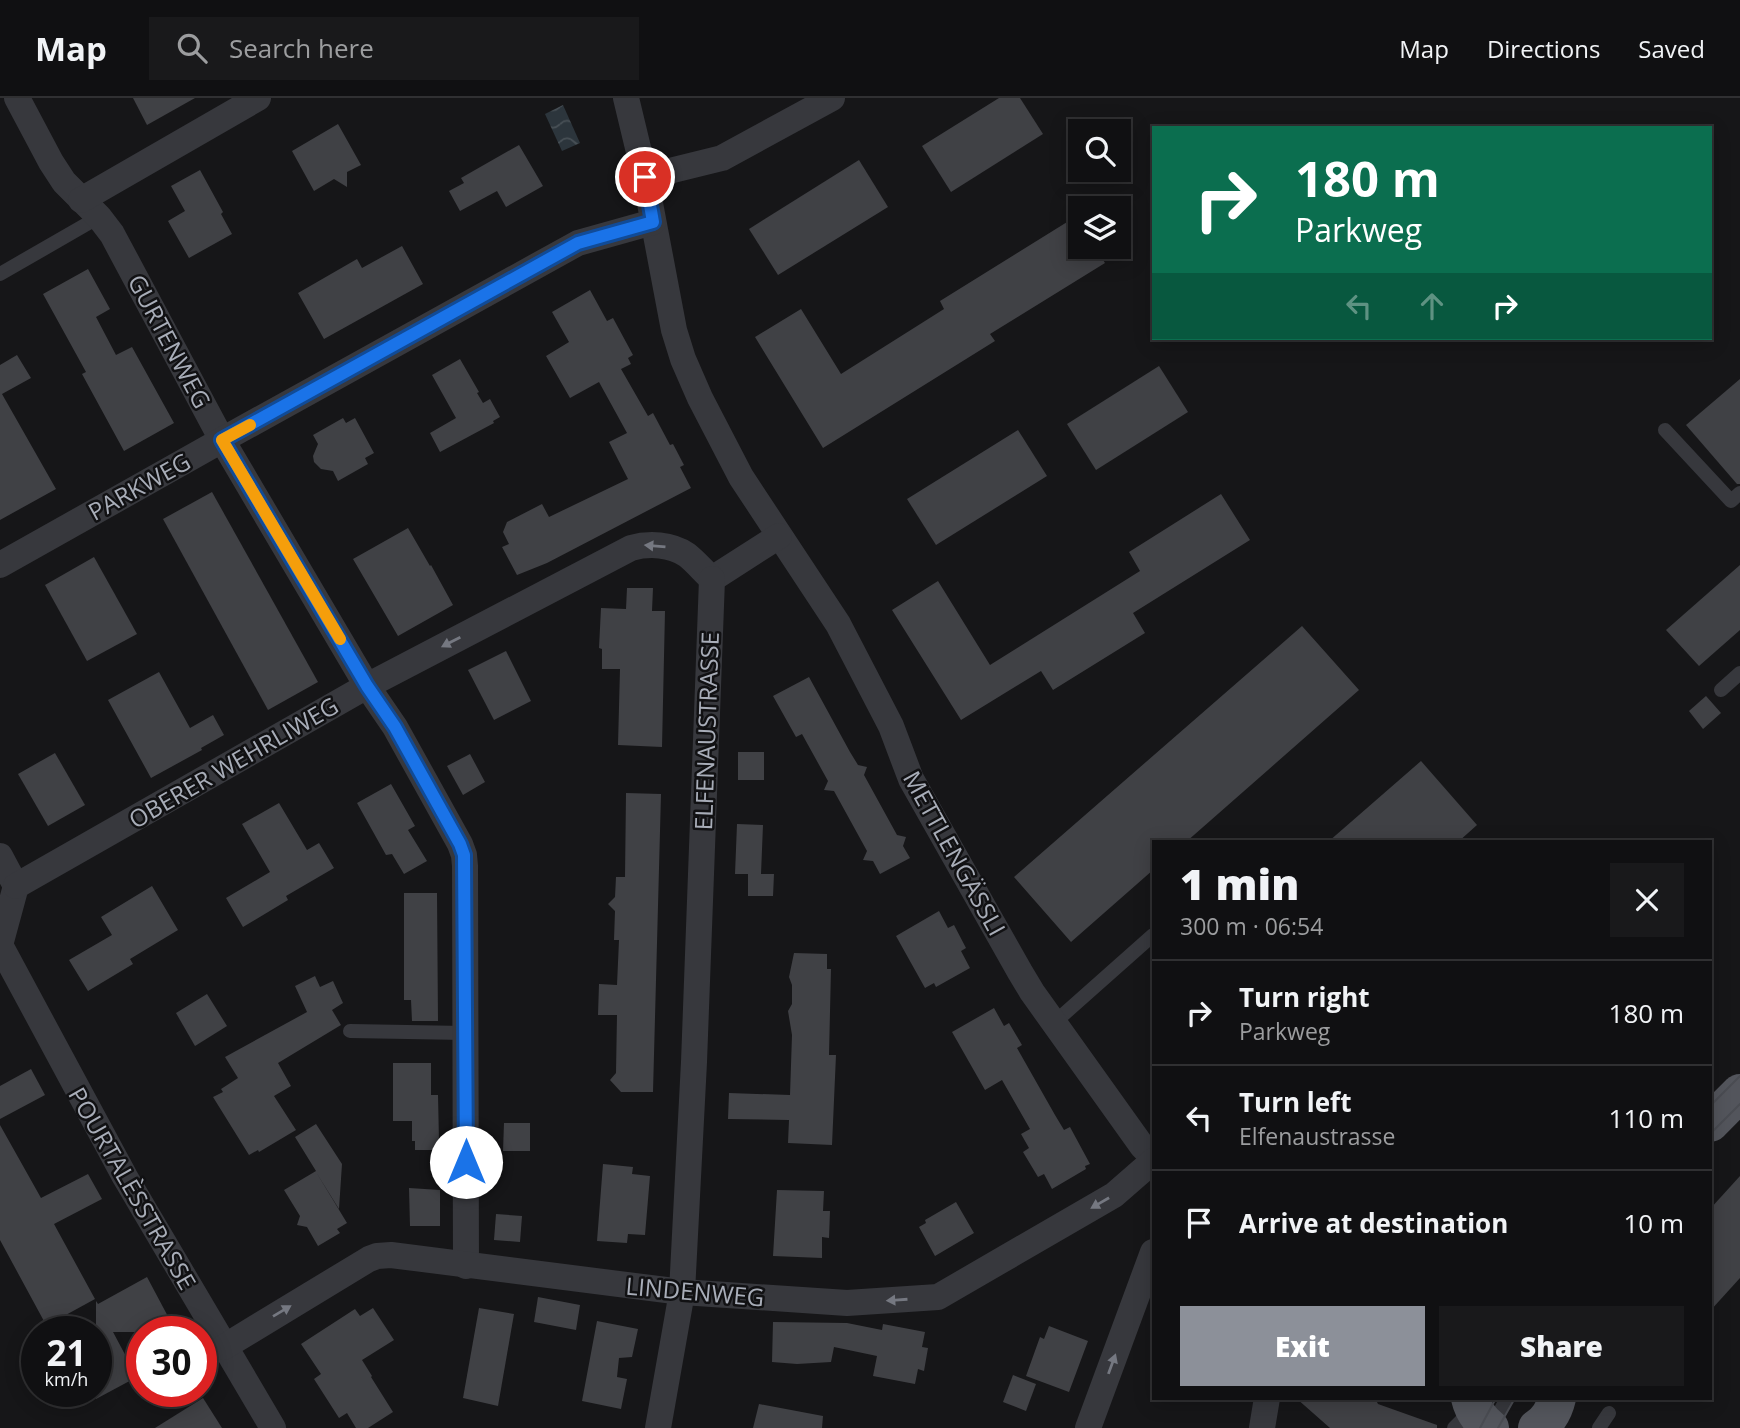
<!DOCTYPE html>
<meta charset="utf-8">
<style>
body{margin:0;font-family:"Open Sans",sans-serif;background:#19191b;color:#f1f3f6;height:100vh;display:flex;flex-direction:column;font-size:26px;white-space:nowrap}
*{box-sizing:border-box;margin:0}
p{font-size:23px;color:#9c9d9f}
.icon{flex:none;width:38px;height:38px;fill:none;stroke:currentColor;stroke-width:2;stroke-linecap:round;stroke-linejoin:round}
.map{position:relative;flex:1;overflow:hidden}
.drawer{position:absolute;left:1152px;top:742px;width:560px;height:560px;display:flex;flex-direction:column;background:#101012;border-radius:0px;box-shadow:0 4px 18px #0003,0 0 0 2px #303032}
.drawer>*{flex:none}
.banner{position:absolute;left:1152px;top:28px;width:560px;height:214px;border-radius:0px;box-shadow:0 4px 18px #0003,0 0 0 2px #303032;background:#0b6e4f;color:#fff;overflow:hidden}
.tools{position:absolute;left:1068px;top:21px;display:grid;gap:14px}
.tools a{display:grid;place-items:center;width:63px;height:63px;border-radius:0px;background:#101012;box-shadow:0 4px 18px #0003,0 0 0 2px #303032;font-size:35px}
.speed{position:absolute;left:21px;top:1218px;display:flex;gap:14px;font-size:35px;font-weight:700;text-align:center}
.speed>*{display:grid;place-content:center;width:91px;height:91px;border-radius:50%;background:#101012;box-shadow:0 4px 18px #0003,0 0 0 2px #303032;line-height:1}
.speed small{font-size:18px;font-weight:400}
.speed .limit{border:10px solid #d22;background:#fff;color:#111}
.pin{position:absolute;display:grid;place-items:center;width:60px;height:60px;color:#fff;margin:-30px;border:4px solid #fff;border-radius:50%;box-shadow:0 2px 7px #0007}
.me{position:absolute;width:77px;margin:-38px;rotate:0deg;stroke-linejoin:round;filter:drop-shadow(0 0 5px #0008)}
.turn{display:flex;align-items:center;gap:24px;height:147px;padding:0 28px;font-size:32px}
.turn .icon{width:91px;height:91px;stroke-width:2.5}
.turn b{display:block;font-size:49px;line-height:60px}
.lanes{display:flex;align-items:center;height:66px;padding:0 28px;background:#0003;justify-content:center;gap:35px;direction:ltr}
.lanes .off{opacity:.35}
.round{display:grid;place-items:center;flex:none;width:74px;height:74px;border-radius:0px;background:#19191b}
.summary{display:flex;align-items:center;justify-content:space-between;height:119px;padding:0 28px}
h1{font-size:42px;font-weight:800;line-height:52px}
.action{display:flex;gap:14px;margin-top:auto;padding:14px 28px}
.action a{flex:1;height:80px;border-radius:0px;background:#8c9099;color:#fff;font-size:28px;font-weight:800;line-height:80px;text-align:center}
.action a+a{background:#19191b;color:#f1f3f6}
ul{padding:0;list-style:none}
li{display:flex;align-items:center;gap:21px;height:105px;padding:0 28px;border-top:2px solid #303032}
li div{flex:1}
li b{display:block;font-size:26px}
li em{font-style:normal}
header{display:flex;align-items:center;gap:42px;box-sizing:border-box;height:98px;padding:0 35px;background:#101012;border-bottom:2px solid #303032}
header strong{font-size:33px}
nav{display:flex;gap:38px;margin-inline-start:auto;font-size:24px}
.search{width:490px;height:63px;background:#19191b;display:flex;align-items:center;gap:18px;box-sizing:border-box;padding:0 24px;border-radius:0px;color:#9c9d9f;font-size:26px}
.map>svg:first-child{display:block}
.water{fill:url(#water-waves)}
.building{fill:#404145}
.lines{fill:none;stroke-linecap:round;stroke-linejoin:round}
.lane{stroke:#37383d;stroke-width:14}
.street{stroke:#37383d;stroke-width:26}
.primary{stroke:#53555c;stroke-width:38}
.tram{stroke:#4a4c52;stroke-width:2}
.oneway{fill:#757881}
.route-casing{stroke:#114b97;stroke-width:18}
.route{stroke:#1a73e8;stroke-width:12}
.slow{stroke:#f59e0b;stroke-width:12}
.labels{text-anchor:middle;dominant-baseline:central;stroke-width:5;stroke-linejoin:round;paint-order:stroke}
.street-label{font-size:24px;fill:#a8adb8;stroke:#111113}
</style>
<header>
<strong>Map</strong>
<div class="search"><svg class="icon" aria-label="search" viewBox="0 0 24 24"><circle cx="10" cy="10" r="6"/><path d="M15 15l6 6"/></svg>Search here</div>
<nav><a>Map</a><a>Directions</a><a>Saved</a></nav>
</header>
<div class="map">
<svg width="1740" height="1330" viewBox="0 0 1740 1330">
<defs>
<pattern id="water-waves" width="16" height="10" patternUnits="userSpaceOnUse" patternTransform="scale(1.75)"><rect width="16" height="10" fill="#2c353c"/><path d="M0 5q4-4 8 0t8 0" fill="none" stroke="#485056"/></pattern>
</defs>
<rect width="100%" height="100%" fill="#161618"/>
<polygon class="water" points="563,7 580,45 562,53 545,16"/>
<g class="building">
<polygon points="133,0 195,0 147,27"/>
<polygon points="999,0 1020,0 1043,36 951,94 922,48"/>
<polygon points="338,26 361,67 347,74 347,89 334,81 314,93 292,53"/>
<polygon points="519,47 543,88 506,109 497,93 460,113 449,93 464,85 461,80"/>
<polygon points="859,62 888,109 778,177 749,131"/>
<polygon points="200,72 223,114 221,116 232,136 189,160 168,123 185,113 171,88"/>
<polygon points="1080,116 1080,149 1095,149 1105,165 990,236 995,243 823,350 755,239 801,211 841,276 944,211 940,203"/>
<polygon points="402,148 423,186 324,241 298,195 357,161 362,170"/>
<polygon points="88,171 110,211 96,219 116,257 132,249 174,325 124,353 82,276 86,274 43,196"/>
<polygon points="590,192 607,223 613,220 633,257 628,260 631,266 621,271 648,318 653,315 670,347 673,346 684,367 680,369 691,390 547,465 517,477 502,449 509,446 503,434 507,424 542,406 549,419 628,381 609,344 627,335 599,284 570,300 546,258 569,244 552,214"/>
<polygon points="17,257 31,280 2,296 56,391 0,422 0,267"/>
<polygon points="460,261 479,294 477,295 483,305 490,301 500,319 493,323 494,325 440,354 430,335 456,320 432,277"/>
<polygon points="1159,268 1188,314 1096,372 1067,326"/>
<polygon points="1740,281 1740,386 1737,386 1686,327"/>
<polygon points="343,320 346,325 355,320 374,355 365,360 368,366 338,383 333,373 321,371 314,364 313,358 318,346 313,337"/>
<polygon points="1018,332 1047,378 936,447 907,401"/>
<polygon points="212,394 318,584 268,612 163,421"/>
<polygon points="1221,396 1250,442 1133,515 1145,535 1053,592 1041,573 961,622 892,512 938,483 990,567 1140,473 1129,454"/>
<polygon points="408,430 430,468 431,467 453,507 398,538 353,461"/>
<polygon points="94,459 137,536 87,563 45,487"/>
<polygon points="1740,467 1740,532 1699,568 1666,532"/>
<polygon points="627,490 653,490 652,513 665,513 662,649 618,647 620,571 602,571 602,551 599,550 601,510 626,511"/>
<polygon points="1302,528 1359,592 1186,744 1153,744 1153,772 1071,844 1014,779"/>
<polygon points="506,553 531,603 494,622 468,572"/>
<polygon points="159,574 190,630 213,617 224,637 201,650 202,652 151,680 108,602"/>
<polygon points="809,579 850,654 858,667 867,669 864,677 897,737 906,739 903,748 910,760 880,776 873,763 863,762 867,753 834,693 824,692 828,683 802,636 796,639 773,598"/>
<polygon points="1706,598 1721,615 1703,631 1689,613"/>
<rect x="738" y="654" width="26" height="28"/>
<polygon points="55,655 85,707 48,728 18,676"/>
<polygon points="470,656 485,684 463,697 447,668"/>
<polygon points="1421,663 1477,727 1458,744 1328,744"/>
<polygon points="391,686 415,728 408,732 427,763 404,776 392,756 386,757 357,705"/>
<polygon points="626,695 661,696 653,994 621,994 610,982 616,975 617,917 598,917 599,886 617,887 619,842 614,842 615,813 608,806 615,799 616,779 625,779"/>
<polygon points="279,705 307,752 319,745 334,770 286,798 288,802 243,829 226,800 270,774 242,726"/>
<polygon points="737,726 763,727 761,776 774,776 773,798 748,798 748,776 735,776"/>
<polygon points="152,788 178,832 130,861 133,866 88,893 69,862 112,837 101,819"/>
<polygon points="404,795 437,795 438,923 412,923 411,902 404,902"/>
<polygon points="939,813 948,830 954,827 966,850 961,853 970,870 936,889 934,885 925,890 896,838"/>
<polygon points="794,855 827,856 827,871 831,871 829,957 836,957 832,1047 788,1045 789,1022 728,1021 729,995 790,997 792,937 788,913 792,906 792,887 789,879"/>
<polygon points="315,878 320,889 333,883 343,905 332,912 341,927 278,965 291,988 274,998 296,1032 259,1054 258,1052 249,1057 213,999 223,994 221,991 238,980 225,959 307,914 295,888"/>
<polygon points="207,896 227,928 195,948 176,915"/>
<polygon points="994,910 1004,928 1009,925 1022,947 1017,950 1055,1017 1064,1032 1070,1029 1090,1066 1085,1068 1086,1071 1052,1091 1044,1076 1038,1079 1023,1054 1029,1050 1021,1036 1030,1031 1002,982 985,992 952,934"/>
<polygon points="393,965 431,965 431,997 438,997 439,1043 437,1043 437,1052 415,1052 415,1043 412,1043 412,1023 393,1023"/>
<polygon points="31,971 45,997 0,1021 0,988"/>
<polygon points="504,1025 530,1025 530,1053 503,1053"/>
<polygon points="316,1026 342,1066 339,1111 316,1074 347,1125 337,1131 340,1135 318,1148 307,1129 297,1127 300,1118 284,1092 316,1073 295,1039"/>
<polygon points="0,1027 41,1100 88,1076 102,1101 54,1126 95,1201 53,1224 52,1221 45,1225 0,1142"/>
<polygon points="603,1066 633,1069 632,1076 650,1078 645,1137 628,1136 627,1145 597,1143"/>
<polygon points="1740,1078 1740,1180 1710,1213 1710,1111"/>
<polygon points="409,1090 440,1092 440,1128 410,1128"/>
<polygon points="777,1092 824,1093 823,1113 830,1113 829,1140 822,1139 822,1160 773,1158"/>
<polygon points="956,1104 974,1135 935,1158 919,1129 926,1125 925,1122"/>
<polygon points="496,1116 522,1118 520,1144 494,1142"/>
<polygon points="147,1179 172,1226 158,1234 113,1234 137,1279 96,1301 96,1203 98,1206"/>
<polygon points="538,1199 580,1207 576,1232 534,1224"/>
<polygon points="373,1210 394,1242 362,1262 372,1278 371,1279 393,1314 368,1330 356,1330 347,1315 339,1320 314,1281 321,1276 301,1246 355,1211 360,1218"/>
<polygon points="479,1210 514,1216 498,1308 463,1300"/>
<polygon points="597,1223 638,1231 632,1259 619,1260 617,1279 627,1281 621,1311 582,1303"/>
<polygon points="773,1224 847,1225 882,1232 883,1226 925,1234 922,1249 928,1250 924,1273 918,1271 915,1286 873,1278 877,1258 834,1249 831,1264 797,1266 772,1264"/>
<polygon points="1049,1228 1088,1243 1069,1294 1026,1278 1040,1239 1044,1241"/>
<polygon points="1013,1277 1036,1286 1026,1313 1003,1304"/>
<polygon points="203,1300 222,1330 155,1330"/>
<polygon points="1296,1300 1375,1300 1378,1306 1437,1327 1437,1330 1330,1330"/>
<polygon points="759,1306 823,1318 822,1330 753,1330"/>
</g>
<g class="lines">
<g class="lane">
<polyline points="0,176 99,119"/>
<polyline points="1665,332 1731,403 1740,395"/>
<polyline points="1721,592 1740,575"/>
<polyline points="1055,924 1153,837"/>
<polyline points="350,933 465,935"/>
<polyline points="1492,1329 1507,1300"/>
<polyline points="1454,1330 1472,1312"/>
<polyline points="1599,1330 1609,1315"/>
</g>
<g class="street">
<polyline points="17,0 51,64 64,84 99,119 112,136 222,342 367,588 395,629 460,746 464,757 465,768 466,1168"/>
<polyline points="626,0 645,79 674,232 683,261 700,300 741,379 838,526 891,628 911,681 1020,874 1032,894 1142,1048 1153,1059"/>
<polyline points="645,79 722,60 832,0"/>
<polyline points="81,102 258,0"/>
<polyline points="0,467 222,342 578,145 653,124"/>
<polyline points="712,481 779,438"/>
<polyline points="0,758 16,788 0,847 125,1079 273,1330"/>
<path d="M16 788 367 588 631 450C649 445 671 446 687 457 696 464 704 474 712 481"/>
<polyline points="224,1249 369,1161 377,1158 391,1157 682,1194 847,1205 938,1199 1114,1097 1153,1063"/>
<polyline points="658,1330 682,1194 694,964 712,481"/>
<polyline points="1088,1330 1153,1154"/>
<polyline points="1262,1330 1267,1300"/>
</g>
<g class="primary">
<polyline points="1710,1025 1740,995"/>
<path d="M1470 1300C1473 1313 1480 1322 1490 1330"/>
<path d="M1537 1330C1548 1323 1554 1313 1557 1300"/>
</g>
<g class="tram">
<polyline points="1710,1008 1740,978"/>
<polyline points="1710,1036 1740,1006"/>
<polyline points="1480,1330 1496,1300"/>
<polyline points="1498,1330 1515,1300"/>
</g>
</g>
<defs><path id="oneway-solid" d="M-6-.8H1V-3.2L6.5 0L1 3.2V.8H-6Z" transform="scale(1.75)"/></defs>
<g class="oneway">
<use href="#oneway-solid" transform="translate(655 448) rotate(-175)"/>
<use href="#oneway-solid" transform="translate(451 544) rotate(153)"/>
<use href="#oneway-solid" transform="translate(1100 1105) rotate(150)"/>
<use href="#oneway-solid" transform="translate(897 1202) rotate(176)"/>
<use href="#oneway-solid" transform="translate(282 1213) rotate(-31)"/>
<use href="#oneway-solid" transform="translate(1112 1266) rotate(-70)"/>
</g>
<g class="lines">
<g class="route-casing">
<polyline id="route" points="466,1064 464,757 460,746 395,629 367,588 222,342 578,145 653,124 645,79"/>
</g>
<use href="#route" class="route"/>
<polyline class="slow" points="250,327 222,342 340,541"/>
</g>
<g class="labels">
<g class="street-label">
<text transform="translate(170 243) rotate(62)">GURTENWEG</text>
<text transform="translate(139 388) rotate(-29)">PARKWEG</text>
<text transform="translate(706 633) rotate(-88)">ELFENAUSTRASSE</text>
<text transform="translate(233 664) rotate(-30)">OBERER WEHRLIWEG</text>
<text transform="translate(955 755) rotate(61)">METTLENGÄSSLI</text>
<text transform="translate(133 1090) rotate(60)">POURTALÈSSTRASSE</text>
<text transform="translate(695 1193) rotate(5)">LINDENWEG</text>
</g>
</g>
</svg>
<div class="tools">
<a><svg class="icon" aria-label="search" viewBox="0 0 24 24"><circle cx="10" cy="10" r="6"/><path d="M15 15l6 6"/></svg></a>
<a><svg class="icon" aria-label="layers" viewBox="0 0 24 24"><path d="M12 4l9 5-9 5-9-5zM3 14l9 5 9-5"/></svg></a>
</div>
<div class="speed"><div>21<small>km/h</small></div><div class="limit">30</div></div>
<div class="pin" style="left:645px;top:79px;background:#d93025"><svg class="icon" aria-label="arrive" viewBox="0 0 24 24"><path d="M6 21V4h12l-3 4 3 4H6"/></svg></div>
<svg class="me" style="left:466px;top:1064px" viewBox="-20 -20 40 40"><circle r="19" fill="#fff"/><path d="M0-13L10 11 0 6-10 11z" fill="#1a73e8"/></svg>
<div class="banner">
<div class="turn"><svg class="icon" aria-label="right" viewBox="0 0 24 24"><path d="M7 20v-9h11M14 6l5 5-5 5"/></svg><div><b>180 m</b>Parkweg</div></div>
<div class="lanes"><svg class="icon off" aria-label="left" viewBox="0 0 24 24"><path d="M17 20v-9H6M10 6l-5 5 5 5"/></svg><svg class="icon off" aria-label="ahead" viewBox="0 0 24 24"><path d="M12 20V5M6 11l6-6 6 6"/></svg><svg class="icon" aria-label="right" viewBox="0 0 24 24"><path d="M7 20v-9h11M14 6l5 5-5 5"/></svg></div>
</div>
<section class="drawer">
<div class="summary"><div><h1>1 min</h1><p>300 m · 06:54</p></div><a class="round"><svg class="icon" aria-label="close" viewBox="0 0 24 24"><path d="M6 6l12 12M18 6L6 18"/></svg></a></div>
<ul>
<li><svg class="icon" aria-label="right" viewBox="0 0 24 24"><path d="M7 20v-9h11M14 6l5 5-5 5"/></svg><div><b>Turn right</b><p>Parkweg</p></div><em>180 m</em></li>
<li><svg class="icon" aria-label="left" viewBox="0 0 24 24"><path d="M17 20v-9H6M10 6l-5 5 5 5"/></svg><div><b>Turn left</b><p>Elfenaustrasse</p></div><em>110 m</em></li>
<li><svg class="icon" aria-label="arrive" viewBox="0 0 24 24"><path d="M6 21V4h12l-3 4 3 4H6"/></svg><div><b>Arrive at destination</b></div><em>10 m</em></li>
</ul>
<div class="action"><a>Exit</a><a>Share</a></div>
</section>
</div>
